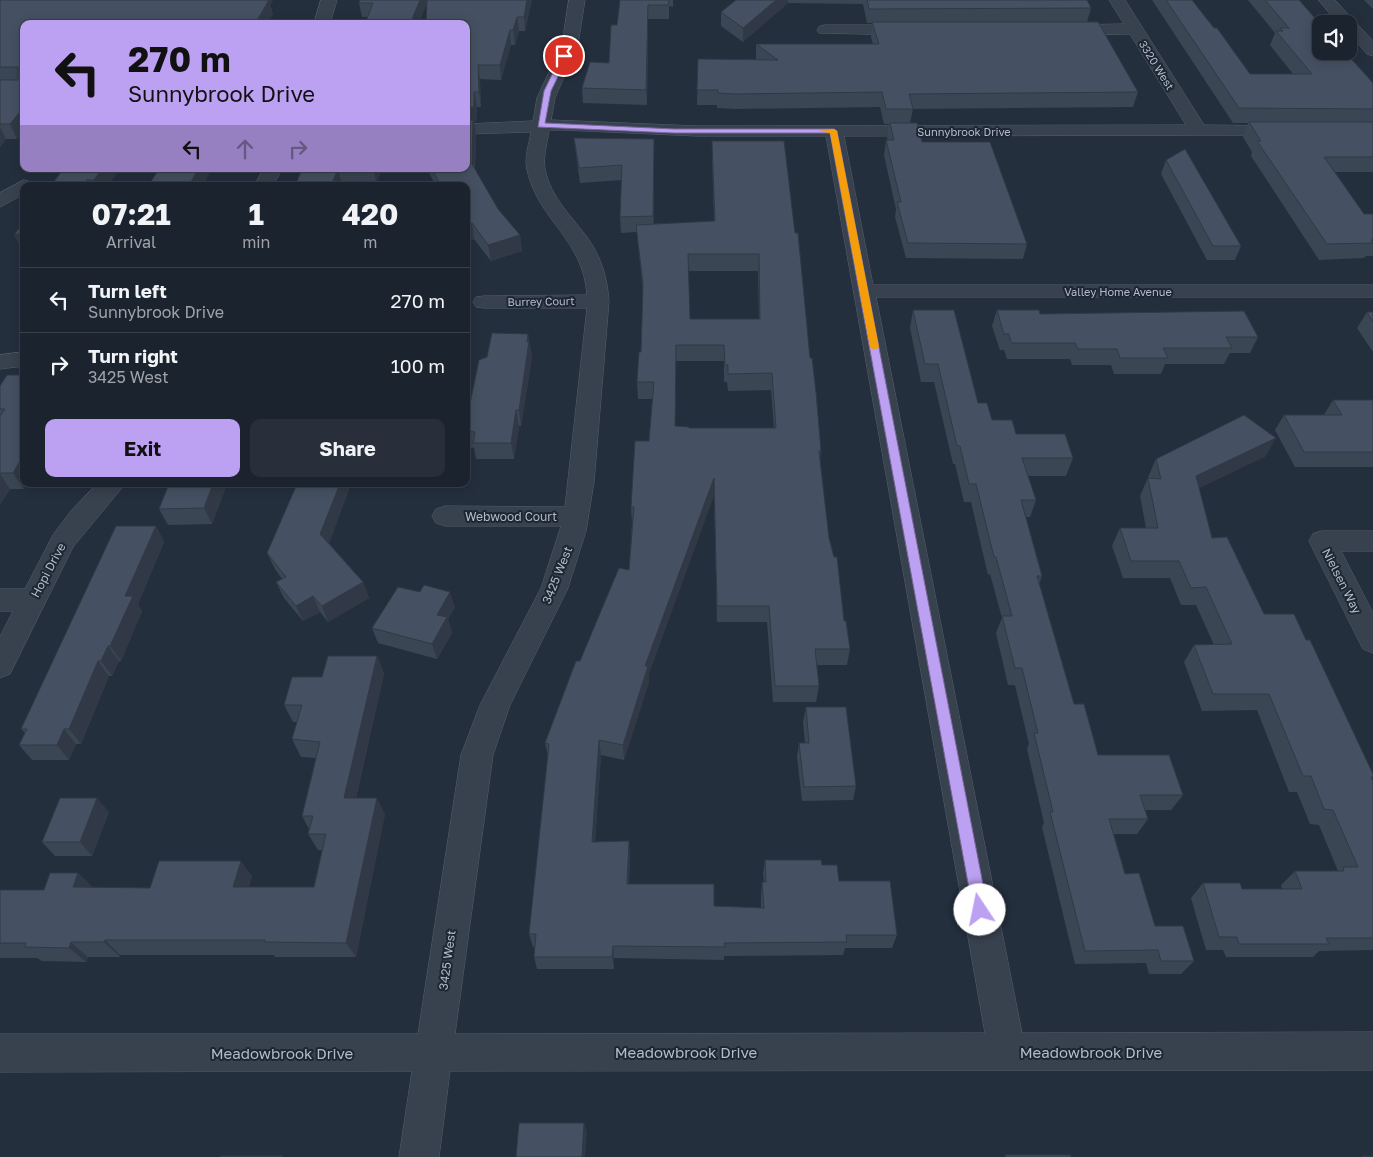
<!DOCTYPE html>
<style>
body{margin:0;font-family:"Golos Text",sans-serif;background:#282f3a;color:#f1f3f6;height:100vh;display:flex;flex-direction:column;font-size:19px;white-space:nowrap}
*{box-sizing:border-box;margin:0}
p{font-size:16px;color:#a0a4aa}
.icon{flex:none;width:28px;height:28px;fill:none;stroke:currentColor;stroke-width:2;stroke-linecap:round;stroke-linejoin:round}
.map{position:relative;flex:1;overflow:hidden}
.side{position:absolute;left:20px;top:182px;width:450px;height:305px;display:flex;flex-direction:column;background:#1b232e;border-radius:10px;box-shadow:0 2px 12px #0003,0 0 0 1px #39404a}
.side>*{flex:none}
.top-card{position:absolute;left:20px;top:20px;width:450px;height:152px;border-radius:10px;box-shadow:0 2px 12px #0003,0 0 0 1px #39404a;background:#bca0f2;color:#111;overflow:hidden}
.tools{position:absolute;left:1312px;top:15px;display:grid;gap:10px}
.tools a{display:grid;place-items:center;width:45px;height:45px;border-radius:10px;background:#1b232e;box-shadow:0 2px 12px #0003,0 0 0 1px #39404a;font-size:25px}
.pin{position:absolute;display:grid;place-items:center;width:42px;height:42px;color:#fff;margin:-21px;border:2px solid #fff;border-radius:50%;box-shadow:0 1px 5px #0007}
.me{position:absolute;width:55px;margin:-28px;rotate:349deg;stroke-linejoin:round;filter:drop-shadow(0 0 4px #0008)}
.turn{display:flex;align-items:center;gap:18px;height:105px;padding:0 25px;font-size:22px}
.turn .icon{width:65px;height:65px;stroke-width:2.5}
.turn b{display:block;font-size:35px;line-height:42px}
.lanes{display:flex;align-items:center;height:48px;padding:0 25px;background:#0003;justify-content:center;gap:25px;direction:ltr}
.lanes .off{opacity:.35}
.eta{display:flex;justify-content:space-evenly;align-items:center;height:85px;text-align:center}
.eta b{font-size:30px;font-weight:700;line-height:35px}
.primary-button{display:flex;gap:10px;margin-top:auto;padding:10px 25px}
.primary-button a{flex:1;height:58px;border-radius:10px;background:#bca0f2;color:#111;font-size:20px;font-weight:700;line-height:58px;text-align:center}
.primary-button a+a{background:#282f3a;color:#f1f3f6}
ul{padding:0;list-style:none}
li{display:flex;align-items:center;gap:15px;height:65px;padding:0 25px;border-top:1px solid #39404a}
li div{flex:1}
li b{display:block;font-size:19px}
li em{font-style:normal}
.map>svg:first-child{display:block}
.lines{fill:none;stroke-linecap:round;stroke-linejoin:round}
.minor-casing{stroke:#565f6c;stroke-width:1}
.minor{fill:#38414e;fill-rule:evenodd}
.wall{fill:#3b4654;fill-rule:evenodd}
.shaded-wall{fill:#303945}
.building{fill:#455162;stroke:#303945;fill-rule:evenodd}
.route{fill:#bca0f2;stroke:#7a689d}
.slow{fill:#f59e0b}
.labels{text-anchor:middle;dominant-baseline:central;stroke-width:4;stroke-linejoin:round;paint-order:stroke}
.far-street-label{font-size:11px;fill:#b4bcc9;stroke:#1d2633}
.street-label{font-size:12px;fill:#b4bcc9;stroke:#1d2633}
.near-street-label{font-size:15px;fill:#b4bcc9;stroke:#1d2633}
</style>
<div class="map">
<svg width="1373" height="1157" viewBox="0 0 1373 1157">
<rect width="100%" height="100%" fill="#242f3e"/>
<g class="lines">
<g class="minor-casing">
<g id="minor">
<polygon points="321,0 337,0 330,24 314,24"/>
<path d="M569 0H585L578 44 555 98 551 120 697 126 1186 125 1130 34 1067 35 1059 30 1067 25 1124 24 1109 0H1125L1204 125 1288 126 1291 130 1288 134 1282 135 844 136 873 285H1373V297H876L1022 1033 1373 1032V1070L450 1071 439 1157H399L412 1071 0 1072V1034H418L461 755 480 705 541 588 561 526H445L436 523 432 516 436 509 445 506 565 507 587 308H484L476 307 473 302 476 297 484 296 587 295C583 238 539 222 527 170 524 158 529 144 531 132L466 134V124L533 121 537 98 562 44ZM562 130 697 136H826L985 1033 455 1034 493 755 510 705 568 588 586 531 594 482 609 301C607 278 602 259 589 240 573 217 551 199 545 169 543 157 547 143 549 131Z"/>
<polygon points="1319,0 1335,0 1373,41 1373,56 1367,54 1349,33 1349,24 1339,24"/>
<polygon points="825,25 909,25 917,30 909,35 819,33 817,30 819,27"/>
<polygon points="264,169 282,169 273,186 254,186"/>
<polygon points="24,180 31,182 34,186 24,186 24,194 0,207 0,193"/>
<polygon points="24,352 24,366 0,369 0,355"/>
<polygon points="97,484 125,484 73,547 10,674 0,678 0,637 13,611 0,611 0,589 25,589 53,535 71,511"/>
<polygon points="1322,531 1373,531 1373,551 1341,551 1373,613 1373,653 1363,649 1309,541 1313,534"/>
</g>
</g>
<use href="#minor" class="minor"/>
</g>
<g class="wall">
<polygon points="0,0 273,0 270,5 273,14 267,24 24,24 24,131 17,139 6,139 0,147"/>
<polygon points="360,0 532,0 525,31 519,31 515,45 511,45 501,80 480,79 481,107 477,107 476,122 474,122 476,136 475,169 498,209 520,235 522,251 491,261 474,239 466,244 466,186 436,186 427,169 466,169 427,2 419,24 365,24 368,17 362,17 359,3"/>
<polygon points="620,0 673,0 673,7 669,6 669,19 648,19 647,105 583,103 582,88 609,63 617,25"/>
<polygon points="736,0 1087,0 1091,8 1087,22 1138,92 1133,107 913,109 910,123 922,142 1027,244 1023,259 906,258 895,217 896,209 884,155 886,140 888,140 887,138 889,124 884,124 880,107 735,109 717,108 717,105 697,105 698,59 757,60 756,59 756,44 873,44 871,37 872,23 867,23 863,4 788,3 743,42 721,26 721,12"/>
<polygon points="1152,0 1192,0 1250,74 1293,74 1270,45 1275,33 1248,0 1299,0 1373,83 1373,172 1335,172 1364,214 1373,214 1373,256 1366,256 1364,258 1319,260 1251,156 1252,152 1243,137 1248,123 1233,123"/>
<polygon points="1364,0 1373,0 1373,9"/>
<path d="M574 138 654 155V224L714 221 712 157V141L810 358 821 451 820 461 829 538 844 621 850 649 847 665H817L819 686 816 702H773L767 622H717L714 495 649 673V682L624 760 601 755 595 842 629 841 630 855 629 884 714 906 761 908V895L762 882H764L763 874 765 860 822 865 897 935 892 948H845L843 955 724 956V960L614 958V969H537L534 957 535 947H533L529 934 548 756 545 743 580 661 629 570 632 523 631 507 649 441 652 399H638L637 382 641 352 643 293 637 232 621 233 620 217 622 180 580 183 576 154ZM688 271H758L759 319H690ZM676 361H724V382H727L728 391 771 390 774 428H689L675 426Z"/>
<polygon points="1166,160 1241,246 1235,260 1207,260 1161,174"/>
<polygon points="63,169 120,169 108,186 51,186"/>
<polygon points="302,169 381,169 377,184 342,184"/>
<polygon points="913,310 978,403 992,420 1016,434 1073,458 1066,476 1028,476 1036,500 1030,517 1026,517 1042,576 1039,584 1074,704 1098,755 1183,795 1171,810 1145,810 1148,819 1137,834 1114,834 1125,874 1155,926 1194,961 1181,974 1149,974 1146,963 1075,964 1042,827 1044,823 1027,749 1029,744 1015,685 1008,685 996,633 1002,618 990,574 988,575 971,502 964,502 955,464 953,464 934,382 921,382 910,328"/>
<polygon points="997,310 1040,314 1258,337 1250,353 1230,353 1224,364 1165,364 1161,374 1114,374 1111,365 1072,365 1070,359 1007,359 1004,350 1000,350 992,326"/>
<polygon points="1367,312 1373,312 1373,352 1357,328"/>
<polygon points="528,334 532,357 521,426 519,426 514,459 476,459 474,448 468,447 466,439 466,423 487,357"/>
<polygon points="0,386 24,489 10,489 0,505"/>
<polygon points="1333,400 1373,400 1373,467 1295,467 1275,430 1284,415 1324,415"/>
<polygon points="1266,456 1199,488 1212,538 1264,614 1306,640 1373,774 1373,778 1372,779 1373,781 1373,950 1319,951 1313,957 1226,957 1223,950 1206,950 1191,898 1203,883 1242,889 1282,889 1281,885 1295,871 1338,871 1319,825 1310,824 1297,792 1289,792 1257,710 1202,711 1184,662 1194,645 1214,645 1196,605 1181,605 1170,578 1123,578 1112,546 1120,528 1146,528 1140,496 1156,459"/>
<polygon points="169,484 227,484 212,524 168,525 159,509"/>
<polygon points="297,484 351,484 329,543 363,582 369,598 328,622 320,612 303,621 284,598 276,582 282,579 275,569 267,553"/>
<polygon points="156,526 164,542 138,604 142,611 121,661 119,661 112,676 109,676 81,744 76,744 69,760 32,760 19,745 25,733 21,729"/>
<polygon points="455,607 448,619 452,633 437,659 378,643 372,628"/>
<polygon points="377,656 384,674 356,798 385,814 356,957 275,957 274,955 120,955 120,957 88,957 86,962 42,961 37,958 0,958 0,890 44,890 78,873 92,887 150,888 252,876 249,887 314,887 322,850 318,850 308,834 309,829 302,816 316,758 301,757 292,739 297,722 293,722 284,705 322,677"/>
<polygon points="806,707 856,786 853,800 802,801 797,757 799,743 805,743 803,722"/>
<polygon points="109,812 92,856 55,856 42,842"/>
</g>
<g class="shaded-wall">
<polygon points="260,0 273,0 270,5 273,14 267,24 255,24"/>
<polygon points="420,0 428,0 419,24 410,24"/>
<polygon points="527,0 532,0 525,31 524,17"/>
<polygon points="776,0 788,0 788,3 743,42 743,28"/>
<polygon points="648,5 648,19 647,105 646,90"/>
<polygon points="517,17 519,31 515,45 513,30"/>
<polygon points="510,30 511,45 501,80 500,65"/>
<polygon points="478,65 480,79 481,107 479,92"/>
<polygon points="474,92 477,107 476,122 474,122 476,136 474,179 466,124 466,108"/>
<polygon points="24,107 24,131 17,139 10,124"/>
<polygon points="0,127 6,139 0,147"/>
<polygon points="654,139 654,232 653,216"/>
<polygon points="102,169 120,169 108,186 97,186 94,180"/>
<polygon points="198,169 212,169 203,186 189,186"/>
<polygon points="338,169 342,184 341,186 331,186"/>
<polygon points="373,169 381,169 377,184"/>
<polygon points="87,180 90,186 83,186"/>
<polygon points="472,223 474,239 466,244 466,226"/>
<polygon points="24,232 24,251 22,251 14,235"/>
<polygon points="520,235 522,251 491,261 488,245"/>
<polygon points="528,334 532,357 521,426 519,410"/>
<polygon points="516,410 519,426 514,459 511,443"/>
<polygon points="1276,438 1266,456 1187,494 1196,476"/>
<polygon points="24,454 24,484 26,484 24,489 13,473"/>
<polygon points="0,474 10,489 0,505"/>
<polygon points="714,478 714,495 649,673 649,682 624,760 623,745 645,666"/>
<polygon points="213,484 227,484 212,524 204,508"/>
<polygon points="340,484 351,484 326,550 320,534"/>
<polygon points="156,526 164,542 138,604 142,611 121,661 110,646 125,596"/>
<polygon points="363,582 369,598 328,622 322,606"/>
<polygon points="450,592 455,607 448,619 452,633 437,659 432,644 437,615"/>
<polygon points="313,596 320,612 303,621 296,606"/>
<polygon points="108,646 119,661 112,676 101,661"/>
<polygon points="377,656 384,674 352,814 344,798"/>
<polygon points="98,661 109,676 81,744 69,729"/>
<polygon points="64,729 76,744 69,760 57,745"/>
<polygon points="599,740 601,755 594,856 592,842"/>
<polygon points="97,798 109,812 92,856 80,842"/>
<polygon points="377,798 385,814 356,957 346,943"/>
<polygon points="629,841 630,855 628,897 627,884"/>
<polygon points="241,861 252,876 245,902 233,887"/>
<polygon points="78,873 94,889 73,887"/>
<polygon points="105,940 120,955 120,957 104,942"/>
<polygon points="71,942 88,957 86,962 69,948"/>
<polygon points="613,946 614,958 614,969 612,957"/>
<polygon points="584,1123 587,1132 585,1157 582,1157"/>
</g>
<g class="building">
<polygon points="0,0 269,0 255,24 24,24 24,107 10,124 0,124 0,80 18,80 18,67 0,67"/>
<polygon points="360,0 420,0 410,24 365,24 373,3 359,3"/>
<polygon points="427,0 527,0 524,17 517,17 513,30 510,30 500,65 478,65 479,92 474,92 474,107 466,108 466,24 426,24"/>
<polygon points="620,0 669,0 668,5 648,5 646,90 582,88 590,62 609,63 611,25 617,25"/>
<polygon points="736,0 776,0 743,28 721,12"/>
<polygon points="867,0 1087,0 1091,8 869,9"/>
<polygon points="1166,0 1192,0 1214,28 1217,28 1250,74 1312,74 1276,31 1283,31 1280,28 1289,28 1265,0 1299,0 1321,25 1321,51 1344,51 1373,83 1373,109 1239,108"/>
<polygon points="872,22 1098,22 1138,92 909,94 913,109 886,109 882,92 736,94 718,93 718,90 697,90 698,59 778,60 756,44 879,44"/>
<polygon points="466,120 473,120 472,164 498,209 520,235 488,245 472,223 466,226 466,186 441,186 432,169 466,169"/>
<polygon points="1249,122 1373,122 1373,157 1324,157 1364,214 1373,214 1373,240 1371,240 1373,243 1327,244 1257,141 1261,141"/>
<polygon points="890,123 917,123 922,142 990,142 1027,244 908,243 897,202 901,202 886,140 894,140"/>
<polygon points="574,138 654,139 653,216 620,217 622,165 579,168"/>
<path d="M712 141H784L795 233H798L810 358H812L816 392 821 451H819L829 538 834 557H837L844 621H846L850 649H815L819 686H775L769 606H717L714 478 645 666H648L623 745 599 740 592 842 629 841 627 884H714V906L764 908 762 882H766L765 860H821L822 865H837L839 881H890L897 935H846L847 942 724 943 725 947 613 946 612 957H534L536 934H529L549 744 545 743 576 661H580L619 568 629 570 634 507H631L635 441H649L654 382H637L639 352H641L643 284 636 225 715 221ZM688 254H759L760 319H690ZM676 345H724L725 365H728V374L772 373 776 428H689V427L675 426Z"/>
<polygon points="1185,149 1241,246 1213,246 1166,160"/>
<polygon points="63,169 102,169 94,180 87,180 83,186 51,186"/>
<polygon points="159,169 198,169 189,186 148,186"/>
<polygon points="302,169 338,169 331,186 295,186"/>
<polygon points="24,222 24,232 14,235"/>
<polygon points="913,310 954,310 978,403 987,403 992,420 1012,420 1016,434 1065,434 1073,458 1022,458 1036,500 1021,500 1042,576 1037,576 1074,704 1084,704 1098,755 1169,755 1183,795 1140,795 1148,819 1109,819 1125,874 1139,873 1155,926 1183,926 1194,961 1161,961 1158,950 1085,951 1050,812 1053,812 1034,733 1038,733 1022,668 1015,668 1002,616 1012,616 996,557 994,557 976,484 969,484 960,446 957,446 938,364 925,364"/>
<polygon points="997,310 1039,310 1040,314 1244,311 1258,337 1226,337 1232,348 1163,348 1168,358 1120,358 1117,349 1078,349 1075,343 1011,343 1009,334 1004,334"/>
<polygon points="1367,312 1373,312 1373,322"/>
<polygon points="492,333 528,334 527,342 529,341 519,410 516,410 511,443 473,443 475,432 466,431 466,423 479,360 487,357"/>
<polygon points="7,375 24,375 24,454 13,473 0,473 0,416 5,409 0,409 0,386"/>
<polygon points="1333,400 1373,400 1373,452 1304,452 1284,415 1342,415"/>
<polygon points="1244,415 1276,438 1196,476 1212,538 1227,537 1264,614 1294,614 1306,640 1310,640 1373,774 1373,777 1371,777 1373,781 1373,938 1326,938 1329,944 1239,944 1237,937 1219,937 1203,883 1240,883 1242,889 1302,889 1295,871 1344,871 1343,867 1358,867 1333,810 1324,809 1311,776 1303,776 1269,694 1213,694 1194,645 1232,644 1206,587 1191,588 1179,561 1131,561 1120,528 1158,528 1148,478 1161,479 1156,459"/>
<polygon points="169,484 213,484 204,508 159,509"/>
<polygon points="297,484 340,484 320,534 363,582 322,606 313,596 296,606 276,582 286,577 267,553"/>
<polygon points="116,526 156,526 125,596 133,596 110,646 108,646 101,661 98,661 69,729 64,729 57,745 19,745 27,729 21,729"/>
<polygon points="424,585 450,592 437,615 447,617 432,644 372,628 398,587 420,592"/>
<polygon points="328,656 377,656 344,798 377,798 346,943 264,942 265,940 105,940 104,942 71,942 69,948 25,947 26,943 0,943 0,890 44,890 50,873 78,873 73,887 150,888 159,861 241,861 233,887 314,887 326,834 308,834 313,816 302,816 320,742 292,739 302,705 284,705 292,677 322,677"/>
<polygon points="806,707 846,707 856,786 804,787 799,743 809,743"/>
<polygon points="60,798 97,798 80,842 42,842"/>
<polygon points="519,1123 584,1123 582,1157 516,1157"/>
<polygon points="1005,1155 1071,1155 1071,1157 1006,1157"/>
<polygon points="220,1156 283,1156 282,1157 220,1157"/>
<rect x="1362" y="1156" width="11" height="1"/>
</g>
<polygon class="route" points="564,54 568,56 551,91 545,123 674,129 834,129 837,131 988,910 985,915 980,917 975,915 973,910 830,133 674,133 538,127 544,91 561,56"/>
<polygon class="slow" points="834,129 837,131 879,347 874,350 870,347 830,133 818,131"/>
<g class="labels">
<g class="far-street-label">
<text transform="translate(1157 65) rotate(58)">3320 West</text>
<text x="964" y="131">Sunnybrook Drive</text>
<text x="1118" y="291">Valley Home Avenue</text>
<text transform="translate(541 301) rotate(-1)">Burrey Court</text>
</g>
<g class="street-label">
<text x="511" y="516">Webwood Court</text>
<text transform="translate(48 570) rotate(-62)">Hopi Drive</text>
<text transform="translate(557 575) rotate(-68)">3425 West</text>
<text transform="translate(1342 581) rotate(63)">Nielsen Way</text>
<text transform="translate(447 960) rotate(-82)">3425 West</text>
</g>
<g class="near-street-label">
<text x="686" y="1052">Meadowbrook Drive</text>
<text x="1091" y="1052">Meadowbrook Drive</text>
<text x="282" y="1053">Meadowbrook Drive</text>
</g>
</g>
</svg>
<div class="tools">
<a><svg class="icon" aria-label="sound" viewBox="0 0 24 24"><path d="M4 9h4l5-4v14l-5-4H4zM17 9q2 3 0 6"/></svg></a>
</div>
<div class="pin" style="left:564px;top:56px;background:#d93025"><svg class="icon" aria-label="arrive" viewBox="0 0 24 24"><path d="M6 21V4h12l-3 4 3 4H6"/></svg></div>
<svg class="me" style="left:980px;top:910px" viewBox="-20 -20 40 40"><circle r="19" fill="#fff"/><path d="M0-13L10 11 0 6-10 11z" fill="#bca0f2"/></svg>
<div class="top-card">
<div class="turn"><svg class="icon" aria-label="left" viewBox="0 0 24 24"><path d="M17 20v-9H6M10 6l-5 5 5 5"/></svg><div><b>270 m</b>Sunnybrook Drive</div></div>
<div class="lanes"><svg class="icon" aria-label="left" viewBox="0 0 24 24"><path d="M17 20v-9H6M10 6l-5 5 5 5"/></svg><svg class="icon off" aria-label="ahead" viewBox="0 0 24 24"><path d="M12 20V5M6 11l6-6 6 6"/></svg><svg class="icon off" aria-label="right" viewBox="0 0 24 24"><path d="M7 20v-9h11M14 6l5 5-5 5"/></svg></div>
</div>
<section class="side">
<div class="eta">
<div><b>07:21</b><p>Arrival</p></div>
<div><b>1</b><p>min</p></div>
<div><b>420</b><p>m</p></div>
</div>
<ul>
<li><svg class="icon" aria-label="left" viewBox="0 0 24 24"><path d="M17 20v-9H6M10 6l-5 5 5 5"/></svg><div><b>Turn left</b><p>Sunnybrook Drive</p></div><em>270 m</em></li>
<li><svg class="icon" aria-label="right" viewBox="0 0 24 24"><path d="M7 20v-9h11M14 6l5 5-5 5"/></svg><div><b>Turn right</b><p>3425 West</p></div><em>100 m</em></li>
</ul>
<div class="primary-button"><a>Exit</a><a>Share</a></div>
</section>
</div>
